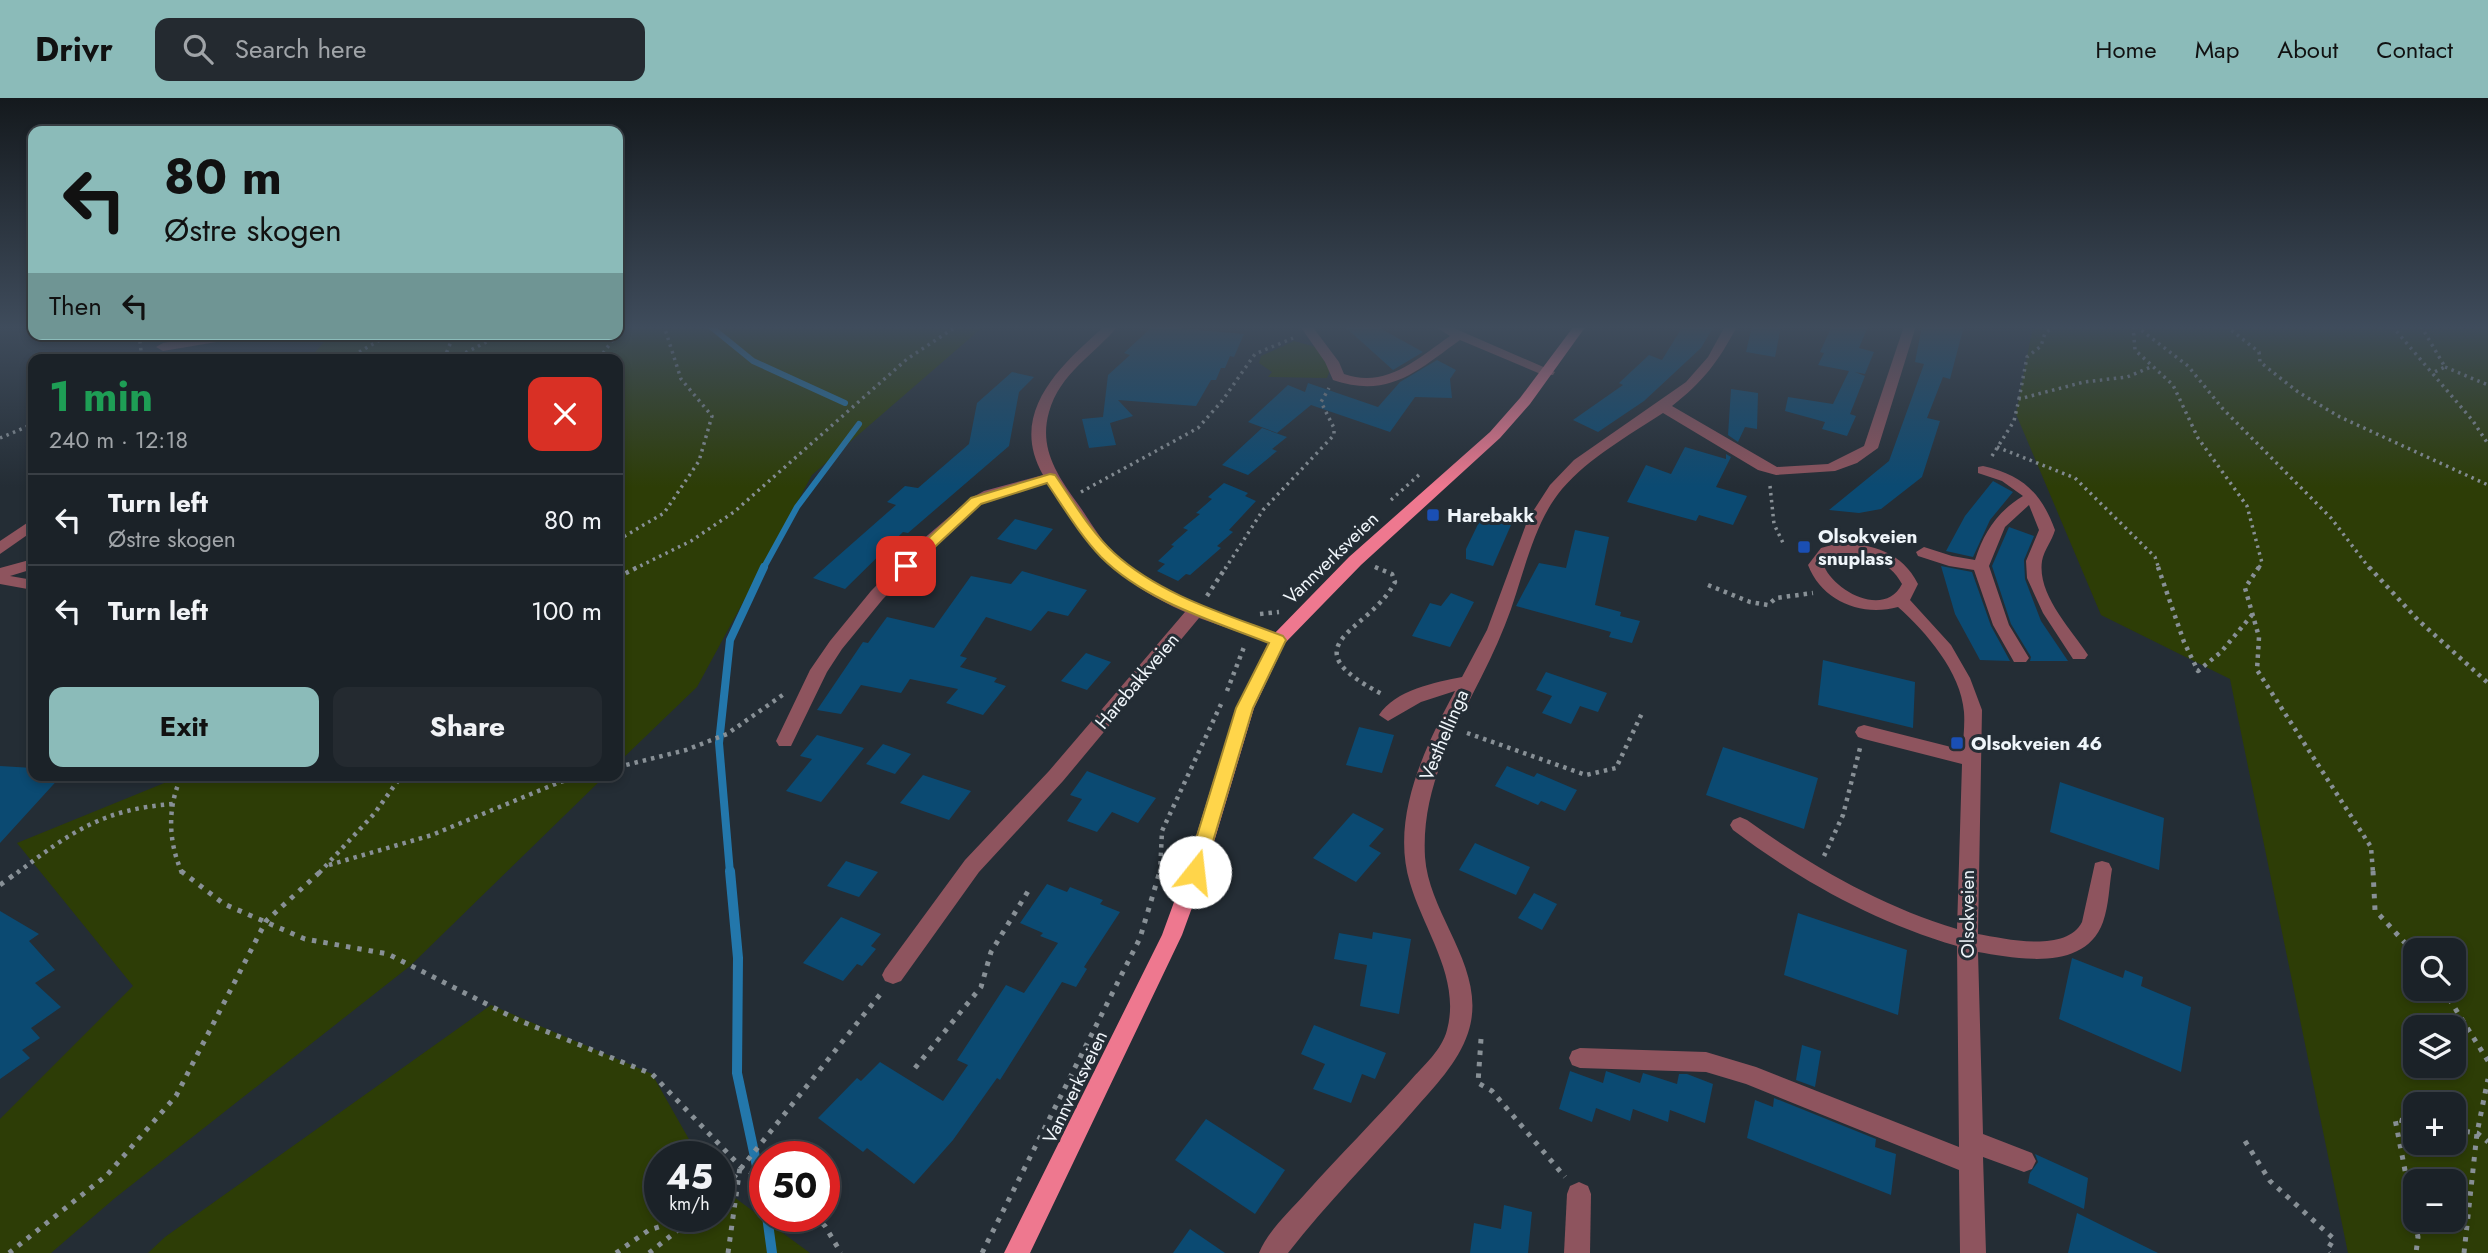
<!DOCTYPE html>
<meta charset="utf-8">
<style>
body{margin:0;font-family:Jost,sans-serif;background:#242a30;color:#f1f3f6;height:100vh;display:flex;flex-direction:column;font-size:26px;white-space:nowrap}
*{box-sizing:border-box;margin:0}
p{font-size:23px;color:#a0a4a8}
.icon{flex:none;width:38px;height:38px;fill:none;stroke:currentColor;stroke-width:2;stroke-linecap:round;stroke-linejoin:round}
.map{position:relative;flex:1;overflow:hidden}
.drawer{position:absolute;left:28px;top:256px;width:595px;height:427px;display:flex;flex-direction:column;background:#1b2228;border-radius:14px;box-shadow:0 4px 10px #0003,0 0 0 2px #393f45}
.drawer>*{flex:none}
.top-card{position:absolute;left:28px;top:28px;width:595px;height:214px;border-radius:14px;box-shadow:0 4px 10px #0003,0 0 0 2px #393f45;background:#8bbbb9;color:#111;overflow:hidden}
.controls{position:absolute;left:2403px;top:840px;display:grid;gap:14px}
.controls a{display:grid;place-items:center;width:63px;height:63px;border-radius:14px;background:#1b2228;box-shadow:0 4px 10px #0003,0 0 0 2px #393f45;font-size:35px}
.speed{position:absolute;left:644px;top:1043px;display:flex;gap:14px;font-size:35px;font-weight:700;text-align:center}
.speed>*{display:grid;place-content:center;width:91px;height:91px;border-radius:50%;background:#1b2228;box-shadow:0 4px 10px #0003,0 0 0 2px #393f45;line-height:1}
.speed small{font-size:18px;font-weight:400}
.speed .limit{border:10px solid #d22;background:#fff;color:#111}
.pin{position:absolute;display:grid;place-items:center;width:60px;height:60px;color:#fff;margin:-30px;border-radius:14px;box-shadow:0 4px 10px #0006}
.me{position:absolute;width:77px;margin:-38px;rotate:16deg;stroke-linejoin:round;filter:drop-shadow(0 0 5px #0008)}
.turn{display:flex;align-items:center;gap:24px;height:147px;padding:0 21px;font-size:32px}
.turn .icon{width:91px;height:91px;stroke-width:2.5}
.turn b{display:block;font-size:49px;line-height:60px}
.then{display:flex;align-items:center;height:66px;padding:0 21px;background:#0003;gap:14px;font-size:26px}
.round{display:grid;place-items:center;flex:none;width:74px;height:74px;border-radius:14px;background:#242a30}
.overview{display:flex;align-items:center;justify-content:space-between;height:119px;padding:0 21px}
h1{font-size:42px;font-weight:700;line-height:52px;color:#1e9e55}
.action{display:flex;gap:14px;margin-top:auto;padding:14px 21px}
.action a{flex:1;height:80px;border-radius:14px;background:#8bbbb9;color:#111;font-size:28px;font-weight:700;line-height:80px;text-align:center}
.action a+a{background:#242a30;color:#f1f3f6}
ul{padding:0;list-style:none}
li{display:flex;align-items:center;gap:21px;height:91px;padding:0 21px;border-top:2px solid #393f45}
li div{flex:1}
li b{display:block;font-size:26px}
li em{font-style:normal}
header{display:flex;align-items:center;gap:42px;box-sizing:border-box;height:98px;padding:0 35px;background:#8bbbb9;color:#111}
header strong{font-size:33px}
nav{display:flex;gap:38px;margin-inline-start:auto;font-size:24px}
.search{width:490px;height:63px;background:#242a30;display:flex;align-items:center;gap:18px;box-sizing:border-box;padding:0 24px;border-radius:14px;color:#a0a4a8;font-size:26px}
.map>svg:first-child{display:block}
.green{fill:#2d3d06;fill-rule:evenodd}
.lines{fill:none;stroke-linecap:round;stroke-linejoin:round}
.stream-far2{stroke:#2377ab;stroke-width:6}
.stream-far1{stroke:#2377ab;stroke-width:8}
.stream{stroke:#2377ab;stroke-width:10}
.building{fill:#0b4a72}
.path-far2{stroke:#889096;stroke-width:3.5;stroke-dasharray:2.5 4.5;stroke-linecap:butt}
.path-far1{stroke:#889096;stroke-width:4.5;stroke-dasharray:3.5 5;stroke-linecap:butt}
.path{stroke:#889096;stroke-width:5;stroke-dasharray:4.5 7;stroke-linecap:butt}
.minor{fill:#8e545e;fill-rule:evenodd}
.major{fill:#ee788f;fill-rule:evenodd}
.route{fill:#ffd54a;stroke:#a68a30;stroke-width:2}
.transit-dot{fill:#1a4fb4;stroke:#242d35;stroke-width:2.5}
.labels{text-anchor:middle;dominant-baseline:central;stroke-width:6;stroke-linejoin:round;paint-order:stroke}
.poi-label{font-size:19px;font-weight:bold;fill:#eff5fa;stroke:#242d35;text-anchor:start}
.street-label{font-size:19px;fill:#eff5fa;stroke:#242d35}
</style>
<header>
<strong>Drivr</strong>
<div class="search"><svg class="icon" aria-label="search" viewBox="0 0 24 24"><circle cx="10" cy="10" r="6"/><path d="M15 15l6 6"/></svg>Search here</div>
<nav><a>Home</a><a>Map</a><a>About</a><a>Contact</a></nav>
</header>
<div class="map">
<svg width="2488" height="1155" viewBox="0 0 2488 1155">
<rect width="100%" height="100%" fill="#242d35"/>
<g class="green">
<polygon points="618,228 984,228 812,377 697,589 618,665 618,261 309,261 331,236 618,236"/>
<path d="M2033 228H2488V1155H2348L2230 581 2101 517 2016 316ZM2415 852H2454V891H2415ZM2415 929H2454V968H2415ZM2415 1006H2454V1045H2415ZM2415 1083H2454V1122H2415Z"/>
<polygon points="1294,243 1316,249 1330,272 1327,280 1268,279 1272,274 1259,265 1261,258"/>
<polygon points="184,677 606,677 410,868 115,1100 51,1155 0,1155 0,1021 133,888 17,745"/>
<polygon points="491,907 652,976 699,1059 660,1059 660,1118 719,1118 719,1088 810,1155 148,1155 165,1139"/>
</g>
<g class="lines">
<g class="stream-far2">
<polyline points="710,228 753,263 845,305"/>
<polyline points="763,471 797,409 859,326"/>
</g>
<polyline class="stream-far1" points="730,775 719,645 730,542 764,469"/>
<g class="stream">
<polyline points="730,773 738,860 737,975 758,1073"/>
<polyline points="767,1118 772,1155"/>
</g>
</g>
<g class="building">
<polygon points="1153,228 1244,236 1234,259 1230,258 1225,270 1221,270 1216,282 1211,282 1196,308 1118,302 1133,318 1110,325 1116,347 1089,350 1082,321 1103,319 1108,277 1130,257 1124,255"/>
<polygon points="1344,228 1376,228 1423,254 1393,272"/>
<polygon points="1683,228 1714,228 1701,250 1644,303 1598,334 1573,322 1623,287 1619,285 1649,257 1662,262"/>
<polygon points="1752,228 1781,228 1775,259 1746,254"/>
<polygon points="1832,228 1868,228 1859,250 1874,254 1865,276 1855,274 1865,278 1850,316 1856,318 1847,338 1822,331 1825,324 1785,313 1788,299 1833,306 1849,273 1818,267 1824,255 1820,254"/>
<polygon points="1922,228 1964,228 1950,281 1943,279 1927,320 1940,323 1922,379 1881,411 1859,415 1829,412 1889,363 1924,266 1915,264"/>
<polygon points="1437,262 1456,272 1450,281 1452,300 1415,299 1390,334 1311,307 1277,335 1248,324 1288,287 1305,294 1308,285 1378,309 1400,284"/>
<polygon points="1012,274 1034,279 1019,294 1009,348 908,435 903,434 845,491 813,480 896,407 887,404 905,388 918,390 969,346 977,305"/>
<polygon points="1731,291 1758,295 1757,331 1745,329 1738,344 1728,337"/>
<polygon points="1262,330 1287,339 1272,351 1277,353 1248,377 1222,367"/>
<polygon points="1685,349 1726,361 1726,356 1731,359 1716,389 1747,398 1733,427 1699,417 1696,423 1627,404 1646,367 1671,376"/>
<polygon points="1993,383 2013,394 1990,422 1973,459 1946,453 1965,418"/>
<polygon points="1224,385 1248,395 1245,398 1256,403 1229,432 1233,434 1217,448 1221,450 1190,477 1186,476 1178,483 1157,473 1165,466 1158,463 1174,448 1171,447 1188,432 1183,430 1200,416 1196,415 1212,401 1208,399"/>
<polygon points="1481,420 1511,427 1493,468 1466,461 1466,451"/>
<polygon points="1015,421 1053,431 1036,452 997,441"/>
<polygon points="2009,429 2034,438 2024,462 2025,481 2041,523 2068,563 2030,563 2031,559 2011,526 1992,468"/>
<polygon points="1575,432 1609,439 1595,507 1621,514 1620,518 1640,523 1632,545 1609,539 1611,534 1516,508 1539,465 1566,470"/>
<polygon points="1941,468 1972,474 1991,528 2010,563 1980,562 1955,516"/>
<polygon points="1022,473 1087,492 1068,518 1048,513 1031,533 986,519 960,558 967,560 960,569 997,580 994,584 1006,588 983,617 946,605 958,591 910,581 901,595 861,587 841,616 817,612 863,544 868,545 887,519 934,530 971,478 1011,486"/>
<polygon points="1451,495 1474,504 1450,549 1412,538 1430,505 1441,508"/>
<polygon points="1086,555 1111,564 1087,592 1061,583"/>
<polygon points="1823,562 1915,584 1913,630 1818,607"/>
<polygon points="1546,574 1607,595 1598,614 1580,608 1571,626 1542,615 1552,598 1536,592"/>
<polygon points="1359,629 1394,637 1382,675 1346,667"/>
<polygon points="817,637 864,650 821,704 786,693 812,661 800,658"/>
<polygon points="883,646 911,656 895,676 866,666"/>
<polygon points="1723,649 1818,680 1804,731 1706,697"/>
<polygon points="0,668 33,670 33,677 62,677 0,745"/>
<polygon points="1507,668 1534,679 1537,675 1577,692 1565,713 1541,703 1538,707 1495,688"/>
<polygon points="1087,673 1130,690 1156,700 1138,725 1112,714 1097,734 1067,723 1082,701 1070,697"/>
<polygon points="923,677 971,693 949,722 900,705"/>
<polygon points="2060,684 2164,720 2159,772 2050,734"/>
<polygon points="1353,715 1384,731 1369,748 1381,755 1356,784 1313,760"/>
<polygon points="1475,745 1530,769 1516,797 1459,772"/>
<polygon points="846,763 878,774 859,799 827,788"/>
<polygon points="1047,786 1067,794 1070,789 1103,802 1100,806 1120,814 1084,869 1087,871 1076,889 1062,884 1000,982 997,980 953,1042 914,1086 867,1050 863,1054 818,1020 857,980 861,983 880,964 943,1003 968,967 957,962 1006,887 1024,895 1058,845 1040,838 1043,835 1020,825"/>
<polygon points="1534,795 1557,806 1542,832 1518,820"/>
<polygon points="0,813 39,836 29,843 55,872 35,885 61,909 31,930 40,940 22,952 30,960 0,981"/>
<polygon points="1798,815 1907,852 1898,917 1784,877"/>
<polygon points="841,819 881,836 871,848 876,851 862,868 857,866 843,883 803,865"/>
<polygon points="1373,834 1411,841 1399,916 1360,908 1367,867 1334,861 1339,835 1372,841"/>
<polygon points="2072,860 2123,880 2125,872 2143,879 2141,888 2191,909 2181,974 2059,921"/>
<polygon points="1314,927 1386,955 1375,981 1362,976 1351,1005 1313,991 1325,966 1301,956"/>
<polygon points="1802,947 1821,953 1815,989 1796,982"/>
<polygon points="1570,973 1603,985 1606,973 1640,985 1643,975 1677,986 1679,976 1687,976 1713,986 1705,1025 1670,1012 1668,1024 1633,1011 1630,1023 1596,1010 1592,1024 1559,1011"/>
<polygon points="1774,1000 1876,1041 1875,1049 1896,1056 1891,1097 1747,1040 1755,1002 1773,1009"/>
<polygon points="1206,1021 1285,1072 1255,1116 1175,1062"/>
<polygon points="2035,1056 2088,1080 2084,1111 2028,1085 2030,1075 2038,1064"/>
<polygon points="1504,1107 1532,1114 1528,1155 1470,1155 1474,1125 1501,1131"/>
<polygon points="2077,1115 2158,1155 2068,1155"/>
<polygon points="1190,1131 1225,1155 1173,1155"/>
</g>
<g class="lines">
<g class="path-far2">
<polyline points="2133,228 2135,252 2173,287 2198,340 2247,408 2262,465 2258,471"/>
<polyline points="2136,228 2188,268 2223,311 2331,420 2370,471"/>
<polyline points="2226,228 2259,254 2260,264 2298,294 2340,319 2488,387"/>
<polyline points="2392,228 2473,323 2488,346"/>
<polyline points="2421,228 2445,269 2432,275"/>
<polyline points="139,236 142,261"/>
<polyline points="618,236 622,228"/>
<polyline points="347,261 390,236"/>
<polyline points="444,261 454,236"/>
<polyline points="453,261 502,236"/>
<polyline points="599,261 617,236"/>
<polyline points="2445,269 2488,287"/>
<polyline points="2019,301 2027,259 2041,248 2045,235 2055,228"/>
<polyline points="0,340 33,326"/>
<polyline points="1997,349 2075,380 2155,459 2159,471"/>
<polyline points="1992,358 2014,323 2019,301 2084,284 2127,279 2153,268"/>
<polyline points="1770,388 1774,426 1783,445"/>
<polyline points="1081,394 1198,330 1222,303 1255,256 1293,240"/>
<polyline points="1391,402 1421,375"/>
<polyline points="618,442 664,415 699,363 712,318 681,281 664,228"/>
<polyline points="1375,469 1380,471"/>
<polyline points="634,471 691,443 734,414 907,261 957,228"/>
<polyline points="1225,471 1263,412 1334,337 1334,330 1321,304 1329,290"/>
</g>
<g class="path-far1">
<path d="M1375 469 1392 476 1395 484C1370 534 1285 546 1382 596"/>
<polyline points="2158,469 2184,544 2198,573 2221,554 2252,517"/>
<polyline points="2259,469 2245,490 2259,539 2257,572 2371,749 2373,775"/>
<polyline points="2369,469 2418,522 2488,585"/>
<polyline points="618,479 638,469"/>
<polyline points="1708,487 1750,504 1768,507 1776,500 1813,495"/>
<polyline points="1207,498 1226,469"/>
<polyline points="1260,516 1279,514"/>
<polyline points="1227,593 1244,549"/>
<polyline points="1467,635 1586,677 1616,670 1643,613"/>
<polyline points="618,669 686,652 727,636 784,596"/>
<polyline points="1824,758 1843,717 1860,650"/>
<polyline points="329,767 432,737 560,684 585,677"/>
<path d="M17 775C71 734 103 711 173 706"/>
<path d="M182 775C168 743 167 709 182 677"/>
<polyline points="319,775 374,716 402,677"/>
<polyline points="1160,775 1162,733 1222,604"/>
</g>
<g class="path">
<polyline points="181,773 224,806 305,841 388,856 518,922 652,976 740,1068 765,1083"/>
<polyline points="2373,773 2375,812 2415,856"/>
<polyline points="0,787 19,773"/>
<polyline points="2443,891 2488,963"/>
<polyline points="1481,941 1478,985 1492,993 1565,1079"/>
<polyline points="915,970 981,889 991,854 1030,790"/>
<polyline points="2415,1026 2395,1021 2418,1139 2416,1155"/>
<polyline points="2454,1032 2477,1035 2488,1044"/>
<polyline points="2245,1043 2270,1083 2334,1141 2327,1152 2329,1155"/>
<polyline points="719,1098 882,894"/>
<polyline points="814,1118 825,1128 841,1155"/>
<polyline points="9,1155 107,1077 176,998 266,823 321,773"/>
<polyline points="616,1155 649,1132 694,1118"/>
<polyline points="649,1155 692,1121"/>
<polyline points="728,1155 740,1069"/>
<polyline points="982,1155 1140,840 1160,773"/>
<polyline points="2464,1155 2477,1035 2488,981"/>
</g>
<g class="minor">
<path d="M1105 228H1118C1094 257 1060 275 1049 314 1039 349 1056 375 1075 402 1088 419 1098 439 1113 454 1160 498 1224 518 1284 538L1287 542 1278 548 1199 520 1063 683 979 774 901 883 893 886 885 883 882 877 885 871 965 762 1049 673 1185 514C1111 481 1092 450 1048 385L994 399 981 406 926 457 883 501 842 551 827 574 791 648H779L776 643 810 572 830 543 871 493 914 449 971 400 984 393 1043 377C1007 314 1062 266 1105 228Z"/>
<path d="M1300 228H1312L1339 264 1344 276C1386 291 1417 261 1450 238L1434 228H1449L1555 274 1553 277H1543L1460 242C1417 273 1389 301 1333 282L1325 264Z"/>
<path d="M1725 228H1737C1719 263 1703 284 1672 308L1777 369 1828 366 1864 348 1904 228H1916L1878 350 1857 365 1835 373 1776 377 1758 372 1663 315C1628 338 1590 359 1562 391 1531 428 1523 483 1505 527 1475 604 1420 671 1425 759 1429 819 1489 872 1468 935 1458 965 1434 989 1414 1012 1372 1060 1327 1105 1288 1155H1259C1268 1133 1289 1114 1305 1096 1339 1058 1375 1022 1410 983 1423 968 1442 952 1447 932 1461 880 1424 833 1410 785 1390 720 1425 649 1455 593L1421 604 1388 623 1379 617C1395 592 1436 584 1462 579L1487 532 1528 421 1550 387 1574 362 1686 284 1708 259Z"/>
<polygon points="215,236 246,236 240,240 163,253 156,249 163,245"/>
<path d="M1983 368C2022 377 2041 394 2055 432 2052 443 2044 452 2042 463 2037 497 2071 531 2088 557L2085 561H2073L2043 515 2027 480 2026 463 2039 432 2029 407 2005 429 1989 468 2009 527 2029 560 2026 564H2014L1993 527 1974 472 1949 468 1918 458 1916 454 1924 449 1952 458 1975 462C1984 434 1997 414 2023 398L2002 383 1978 375V369Z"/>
<polygon points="33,421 33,433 0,456 0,443"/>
<path d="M1839 445C1873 446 1902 454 1918 486L1910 502 1951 547 1970 580 1982 612 1978 836C2006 841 2066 855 2082 824L2095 765 2102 763 2109 765 2112 771C2109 789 2109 807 2103 824 2085 874 2018 861 1978 854L1983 1036 2032 1055 2036 1063 2032 1071 2024 1074 1983 1059 1986 1155H1960L1959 1072 1746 986 1706 974 1580 970 1572 967 1569 960 1572 953 1580 950 1706 954 1756 969 1959 1049 1957 848C1875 824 1801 783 1733 732L1730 727 1733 722 1740 719 1747 722C1811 768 1881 808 1957 831L1962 666 1864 641 1858 639 1855 634 1858 629 1864 627 1963 652C1963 640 1965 627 1964 614 1961 574 1926 534 1898 509 1861 519 1822 503 1808 467L1821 450ZM1840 455C1866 456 1889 462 1902 486 1885 520 1835 494 1824 468L1833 458Z"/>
<polygon points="33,461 33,471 10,478 33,482 33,492 0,486 0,470"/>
<polygon points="1579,1084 1588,1088 1591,1096 1590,1155 1564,1155 1567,1096 1570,1088"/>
</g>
<polygon class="major" points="1574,228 1586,228 1530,306 1500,340 1361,467 1285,545 1254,610 1205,774 1182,837 1030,1155 1004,1155 1162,837 1185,774 1236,610 1272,538 1349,459 1490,334 1520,300"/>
</g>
<linearGradient id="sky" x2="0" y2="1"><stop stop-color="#14191d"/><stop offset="0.59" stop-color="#3f4c5c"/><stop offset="1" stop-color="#3f4c5c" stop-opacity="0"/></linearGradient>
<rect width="2488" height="389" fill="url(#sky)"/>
<path class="route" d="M1050 376 1055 377C1073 403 1090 433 1114 455 1160 497 1225 516 1283 538L1286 542 1253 610 1202 780H1189L1186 774 1236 610 1269 545C1213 523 1145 503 1101 459 1080 437 1064 410 1047 385L981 406 911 471 906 472 899 468 971 400Z"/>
<g class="transit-dot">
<rect x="1426" y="410" width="14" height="14" rx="3.5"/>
<rect x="1797" y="442" width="14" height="14" rx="3.5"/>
<rect x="1950" y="638" width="14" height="14" rx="3.5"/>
</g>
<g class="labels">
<g class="poi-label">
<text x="1447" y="417">Harebakk</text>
<text x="1818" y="438">Olsokveien<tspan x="1818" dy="22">snuplass</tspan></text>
<text x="1971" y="645">Olsokveien 46</text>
</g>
<g class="street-label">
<text transform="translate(1331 460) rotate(-44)">Vannverksveien</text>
<text transform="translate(1137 583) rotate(-50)">Harebakkveien</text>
<text transform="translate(1444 637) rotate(-67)">Vesthellinga</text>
<text transform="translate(1967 816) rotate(-90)">Olsokveien</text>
<text transform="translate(1075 989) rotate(-64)">Vannverksveien</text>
</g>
</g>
</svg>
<div class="controls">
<a><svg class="icon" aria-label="search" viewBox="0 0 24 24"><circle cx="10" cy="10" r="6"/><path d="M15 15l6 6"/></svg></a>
<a><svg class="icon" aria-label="layers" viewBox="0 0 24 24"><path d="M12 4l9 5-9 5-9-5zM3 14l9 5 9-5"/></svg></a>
<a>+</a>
<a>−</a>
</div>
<div class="speed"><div>45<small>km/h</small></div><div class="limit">50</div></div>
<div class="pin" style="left:906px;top:468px;background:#d93025"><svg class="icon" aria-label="arrive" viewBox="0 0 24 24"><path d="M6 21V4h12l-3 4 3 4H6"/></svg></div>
<svg class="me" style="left:1195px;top:774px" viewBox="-20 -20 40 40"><circle r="19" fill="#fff"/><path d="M0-13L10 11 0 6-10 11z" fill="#ffd54a"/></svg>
<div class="top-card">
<div class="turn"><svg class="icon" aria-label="left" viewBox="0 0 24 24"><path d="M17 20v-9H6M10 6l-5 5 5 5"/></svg><div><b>80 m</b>Østre skogen</div></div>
<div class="then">Then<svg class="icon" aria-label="left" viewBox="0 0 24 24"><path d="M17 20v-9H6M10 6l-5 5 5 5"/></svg></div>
</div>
<section class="drawer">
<div class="overview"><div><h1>1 min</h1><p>240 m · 12:18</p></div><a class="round" style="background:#d93025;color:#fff"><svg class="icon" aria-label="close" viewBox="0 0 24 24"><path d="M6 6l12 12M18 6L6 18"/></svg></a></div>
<ul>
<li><svg class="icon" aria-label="left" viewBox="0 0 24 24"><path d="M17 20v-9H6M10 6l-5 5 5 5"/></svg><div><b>Turn left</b><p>Østre skogen</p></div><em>80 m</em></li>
<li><svg class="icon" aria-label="left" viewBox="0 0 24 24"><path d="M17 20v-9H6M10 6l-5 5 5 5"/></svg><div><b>Turn left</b></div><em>100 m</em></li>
</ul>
<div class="action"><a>Exit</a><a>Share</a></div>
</section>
</div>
